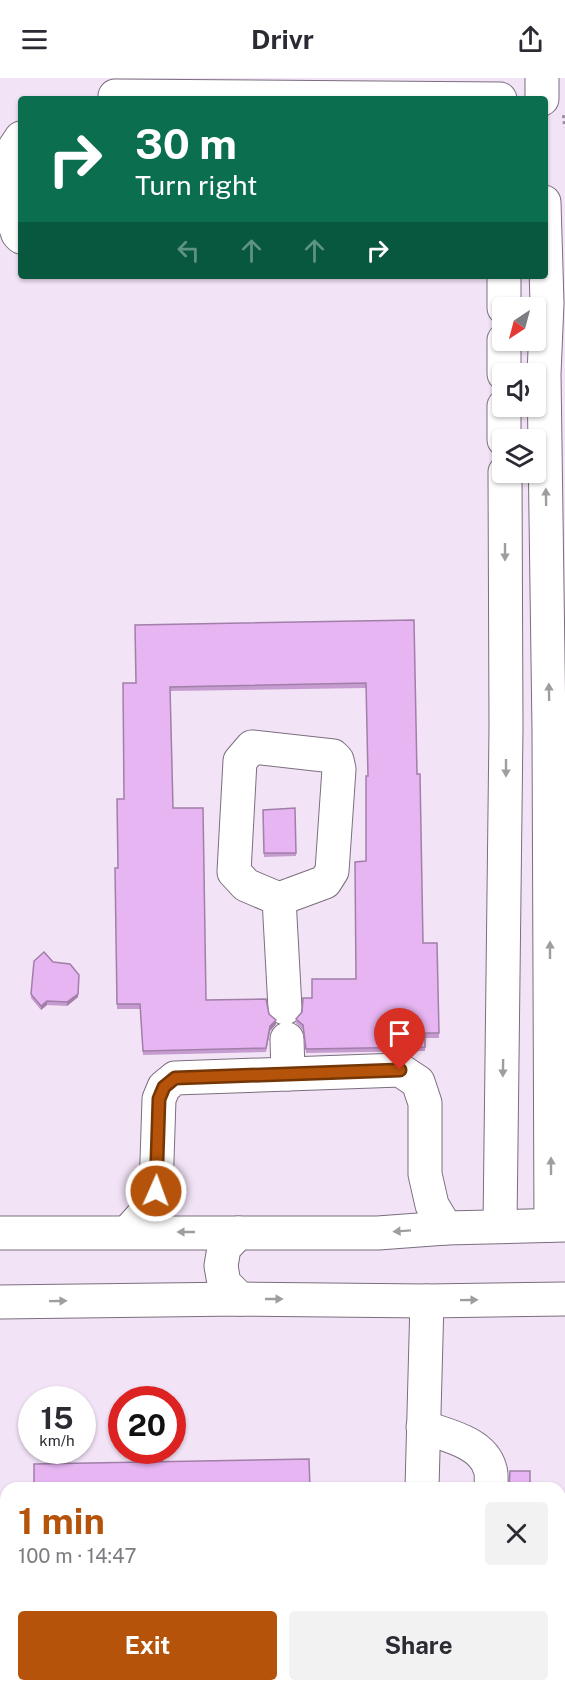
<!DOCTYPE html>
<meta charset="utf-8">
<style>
body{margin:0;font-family:"Public Sans",sans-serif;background:#f2f2f3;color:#2b2b33;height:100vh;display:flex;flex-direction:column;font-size:22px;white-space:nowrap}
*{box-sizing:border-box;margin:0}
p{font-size:20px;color:#7c7c81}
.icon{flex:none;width:33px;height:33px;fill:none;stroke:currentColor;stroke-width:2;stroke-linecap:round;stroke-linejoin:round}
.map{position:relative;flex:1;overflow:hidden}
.details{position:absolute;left:0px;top:1404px;width:566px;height:210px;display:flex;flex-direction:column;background:#fff;border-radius:18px 18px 0 0;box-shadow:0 2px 4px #0004}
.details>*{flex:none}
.hud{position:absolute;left:18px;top:18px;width:530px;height:183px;border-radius:6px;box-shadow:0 2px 4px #0004;background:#0b6e4f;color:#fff;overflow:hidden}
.needle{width:39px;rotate:216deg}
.buttons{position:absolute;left:492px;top:219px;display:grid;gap:12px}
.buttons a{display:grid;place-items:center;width:54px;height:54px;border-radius:6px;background:#fff;box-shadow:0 2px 4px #0004;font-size:30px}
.speed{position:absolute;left:18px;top:1308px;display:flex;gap:12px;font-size:30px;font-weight:700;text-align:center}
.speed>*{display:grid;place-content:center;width:78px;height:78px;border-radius:50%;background:#fff;box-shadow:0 2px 4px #0004;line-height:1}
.speed small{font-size:15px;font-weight:400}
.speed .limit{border:9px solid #d22;background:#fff;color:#111}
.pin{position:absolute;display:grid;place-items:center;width:51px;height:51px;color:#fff;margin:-62px -26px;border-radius:50% 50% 50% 0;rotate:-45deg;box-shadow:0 0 6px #0007}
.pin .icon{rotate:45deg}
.me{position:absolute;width:66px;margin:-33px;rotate:2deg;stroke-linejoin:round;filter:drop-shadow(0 0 4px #0008)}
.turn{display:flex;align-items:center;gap:21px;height:126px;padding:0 18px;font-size:27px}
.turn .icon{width:78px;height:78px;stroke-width:2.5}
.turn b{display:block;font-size:42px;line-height:51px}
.lanes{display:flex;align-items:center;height:57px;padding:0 18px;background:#0003;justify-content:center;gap:30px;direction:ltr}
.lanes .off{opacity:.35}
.round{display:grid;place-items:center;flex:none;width:63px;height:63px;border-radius:6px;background:#f2f2f3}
.head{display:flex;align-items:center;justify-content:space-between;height:102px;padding:0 18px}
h1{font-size:36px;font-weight:700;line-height:45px;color:#b45309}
.action{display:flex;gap:12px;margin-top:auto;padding:12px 18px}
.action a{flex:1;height:69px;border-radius:6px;background:#b45309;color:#fff;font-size:24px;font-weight:700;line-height:69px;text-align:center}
.action a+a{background:#f2f2f3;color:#2b2b33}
header{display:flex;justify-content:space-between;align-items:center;height:78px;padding:0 18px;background:#fff;font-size:27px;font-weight:700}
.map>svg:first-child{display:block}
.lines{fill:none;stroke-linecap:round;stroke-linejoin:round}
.minor-casing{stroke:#7b6e7e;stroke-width:35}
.path{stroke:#9b8f9d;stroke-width:4;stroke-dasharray:3 3;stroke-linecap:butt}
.minor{stroke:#fff;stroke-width:33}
.wall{fill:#c69cd0}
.shaded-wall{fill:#a17fa9}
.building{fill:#e6b5f2;stroke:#a17fa9;stroke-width:1.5}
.oneway{fill:#a09da0}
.route-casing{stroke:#753606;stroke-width:15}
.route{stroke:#b45309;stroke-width:10}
</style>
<header><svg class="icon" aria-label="menu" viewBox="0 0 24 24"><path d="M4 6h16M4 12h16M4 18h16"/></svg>Drivr<svg class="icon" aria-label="share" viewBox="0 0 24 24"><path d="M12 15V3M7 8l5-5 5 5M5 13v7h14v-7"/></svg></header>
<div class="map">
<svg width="565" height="1614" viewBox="0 0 565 1614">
<rect width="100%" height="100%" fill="#f2e3f6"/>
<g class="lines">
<g class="minor-casing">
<g id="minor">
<polyline points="542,0 542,21"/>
<polyline points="115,18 500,21"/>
<polyline points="21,60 13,72 14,145 18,156 21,159"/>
<polyline points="544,124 547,225 544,296 549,652 551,1147"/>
<polyline points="504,198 504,230"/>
<polyline points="504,262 504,296"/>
<polyline points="504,328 504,362"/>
<polygon points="252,669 333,678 337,682 339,691 332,793 325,804 279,821 246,807 234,794 240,683"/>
<polyline points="279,821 285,930"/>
<polyline points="287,961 288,996"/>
<polyline points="500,1148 506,650 505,394"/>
<polyline points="128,1154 146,1134 156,1113 159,1021 164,1009 175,1000 400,992 418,1004 425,1025 425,1096 432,1127 446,1150"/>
<polyline points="0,1155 378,1155 446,1150 565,1147"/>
<polyline points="238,1155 224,1170 221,1188 224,1205 240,1221"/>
<polyline points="0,1224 240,1221 427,1223 565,1221"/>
<path d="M423 1349C445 1357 483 1364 490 1391 492 1396 491 1404 491 1410"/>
<polyline points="422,1410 427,1223"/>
<polyline points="560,1445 565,1445"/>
<polyline points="423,1608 423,1614"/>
<polyline points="496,1608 496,1614"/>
<polyline points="161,1614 208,1608"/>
</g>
</g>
<polyline class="path" points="564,37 565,49"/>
<use href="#minor" class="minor"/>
</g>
<g class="wall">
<polygon points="414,542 417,696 423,865 437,865 439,960 425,960 425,973 306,975 303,952 296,945 296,941 312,920 356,901 366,783 368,698 366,610 170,613 173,730 206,922 269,936 276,946 270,953 266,974 143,977 140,931 117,931 115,790 118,790 136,605"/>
<polygon points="295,730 296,778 264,779 263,732"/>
<polygon points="31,916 78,919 67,928 47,927 41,932 31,920"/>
</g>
<g class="shaded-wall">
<polygon points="79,900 78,919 67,928 67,924"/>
<polygon points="47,923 47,927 41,932 41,928"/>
<polygon points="276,942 276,946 270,953 266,974 270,948"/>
</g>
<g class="building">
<polygon points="414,542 417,696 420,696 423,865 437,865 439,955 425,955 425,969 306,971 303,947 296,941 302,934 303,920 312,920 312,901 356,901 355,784 366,783 366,698 368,698 366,605 170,609 173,730 203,730 206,922 266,921 269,936 276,942 270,948 266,970 143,973 140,926 117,926 115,790 118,790 117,721 124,721 123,605 136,605 135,547"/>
<polygon points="295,730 296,775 264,775 263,732"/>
<polygon points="44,874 53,884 70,886 79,897 78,916 67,924 47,923 41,928 31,916 34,883"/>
<polygon points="309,1381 310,1410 34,1410 34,1386"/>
<polygon points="510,1393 530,1393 530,1410 509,1410"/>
<polygon points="560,1512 565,1512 565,1614 520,1614 520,1608 560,1608"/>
<rect x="43" y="1608" width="36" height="6"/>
</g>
<defs><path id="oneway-solid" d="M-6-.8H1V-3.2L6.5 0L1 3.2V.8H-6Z" transform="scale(1.5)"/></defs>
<g class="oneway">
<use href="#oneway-solid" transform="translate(546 419) rotate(-91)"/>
<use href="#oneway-solid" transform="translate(505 474) rotate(90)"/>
<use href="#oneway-solid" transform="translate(549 614) rotate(-91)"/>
<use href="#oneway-solid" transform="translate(506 690) rotate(90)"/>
<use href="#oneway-solid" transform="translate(550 872) rotate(-90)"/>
<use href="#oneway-solid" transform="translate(503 990) rotate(91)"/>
<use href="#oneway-solid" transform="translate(551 1088) rotate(-90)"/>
<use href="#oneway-solid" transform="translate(402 1153) rotate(176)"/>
<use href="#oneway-solid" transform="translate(186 1154) rotate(180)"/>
<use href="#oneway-solid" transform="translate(274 1221)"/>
<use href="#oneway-solid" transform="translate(469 1222) rotate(-1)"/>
<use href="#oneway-solid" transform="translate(58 1223) rotate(-1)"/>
</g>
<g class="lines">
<g class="route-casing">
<polyline id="route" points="156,1113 159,1021 164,1009 175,1000 400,992"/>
</g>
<use href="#route" class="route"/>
</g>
</svg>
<div class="buttons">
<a><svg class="needle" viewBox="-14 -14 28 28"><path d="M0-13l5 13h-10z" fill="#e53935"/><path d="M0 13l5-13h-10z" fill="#7c7c81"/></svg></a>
<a><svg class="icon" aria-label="sound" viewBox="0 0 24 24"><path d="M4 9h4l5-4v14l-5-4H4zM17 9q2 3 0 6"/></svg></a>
<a><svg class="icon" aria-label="layers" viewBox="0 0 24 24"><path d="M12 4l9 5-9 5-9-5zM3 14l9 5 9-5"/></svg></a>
</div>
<div class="speed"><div>15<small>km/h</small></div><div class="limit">20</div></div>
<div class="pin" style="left:400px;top:992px;background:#d93025"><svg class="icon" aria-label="arrive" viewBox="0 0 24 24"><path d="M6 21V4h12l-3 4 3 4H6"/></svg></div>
<svg class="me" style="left:156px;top:1113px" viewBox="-20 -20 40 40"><circle r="17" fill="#b45309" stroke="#fff" stroke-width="3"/><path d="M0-11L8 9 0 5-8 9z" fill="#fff"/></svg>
<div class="hud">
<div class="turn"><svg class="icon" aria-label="right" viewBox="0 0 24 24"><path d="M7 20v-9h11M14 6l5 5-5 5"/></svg><div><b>30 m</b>Turn right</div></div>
<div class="lanes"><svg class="icon off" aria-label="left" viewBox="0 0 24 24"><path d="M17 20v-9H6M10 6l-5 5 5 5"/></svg><svg class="icon off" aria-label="ahead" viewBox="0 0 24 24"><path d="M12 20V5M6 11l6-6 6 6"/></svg><svg class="icon off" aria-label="ahead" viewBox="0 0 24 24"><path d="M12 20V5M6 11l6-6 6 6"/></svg><svg class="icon" aria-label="right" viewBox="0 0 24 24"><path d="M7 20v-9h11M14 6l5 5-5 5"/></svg></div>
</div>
<section class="details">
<div class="head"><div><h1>1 min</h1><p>100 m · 14:47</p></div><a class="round"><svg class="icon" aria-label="close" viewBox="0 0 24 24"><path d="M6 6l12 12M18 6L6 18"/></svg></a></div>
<div class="action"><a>Exit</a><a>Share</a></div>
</section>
</div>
